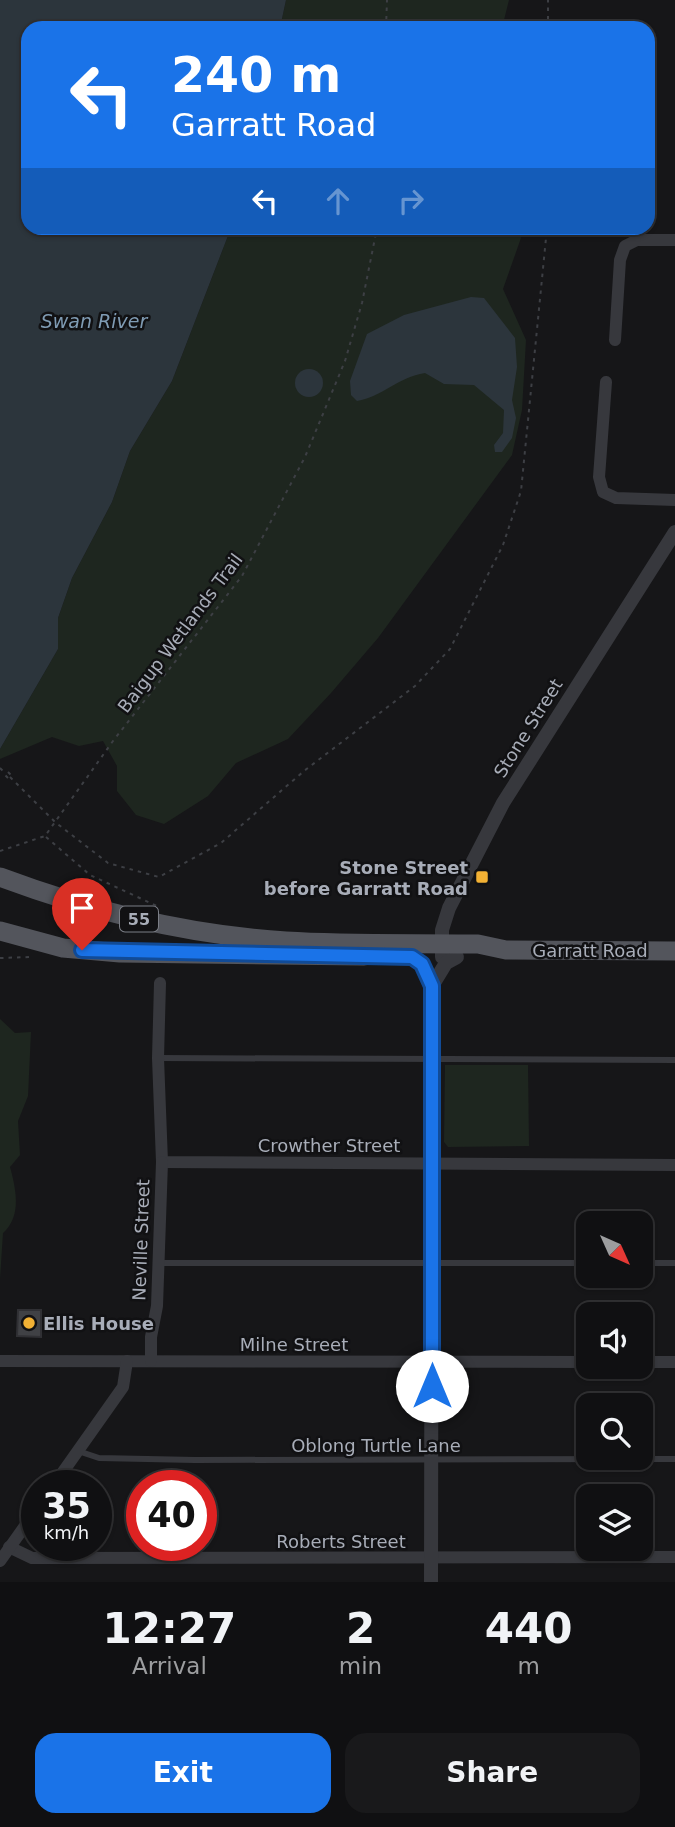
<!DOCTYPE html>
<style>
body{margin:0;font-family:"DejaVu Sans",sans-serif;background:#19191b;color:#f1f3f6;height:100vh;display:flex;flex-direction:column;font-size:26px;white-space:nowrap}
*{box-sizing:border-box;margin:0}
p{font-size:23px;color:#9c9d9f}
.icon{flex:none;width:38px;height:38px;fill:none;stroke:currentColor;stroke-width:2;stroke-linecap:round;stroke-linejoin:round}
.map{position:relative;height:1582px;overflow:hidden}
.drawer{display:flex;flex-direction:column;background:#101012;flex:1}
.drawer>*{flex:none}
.hud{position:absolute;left:21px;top:21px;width:634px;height:214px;border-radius:21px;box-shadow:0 2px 5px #0004,0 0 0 2px #303032;background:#1a73e8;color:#fff;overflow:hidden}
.needle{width:46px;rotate:135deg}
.buttons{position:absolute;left:576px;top:1211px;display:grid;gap:14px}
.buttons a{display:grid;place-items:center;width:77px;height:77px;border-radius:14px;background:#101012;box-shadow:0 2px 5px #0004,0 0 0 2px #303032;font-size:35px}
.speed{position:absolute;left:21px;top:1470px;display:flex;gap:14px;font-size:35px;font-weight:700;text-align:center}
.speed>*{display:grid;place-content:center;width:91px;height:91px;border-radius:50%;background:#101012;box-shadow:0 2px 5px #0004,0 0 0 2px #303032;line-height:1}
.speed small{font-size:18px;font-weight:400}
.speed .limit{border:10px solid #d22;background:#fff;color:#111}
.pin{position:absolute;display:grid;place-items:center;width:60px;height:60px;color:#fff;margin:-72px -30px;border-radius:50% 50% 50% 0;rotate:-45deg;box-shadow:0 0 7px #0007}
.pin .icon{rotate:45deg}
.me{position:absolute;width:77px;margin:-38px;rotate:0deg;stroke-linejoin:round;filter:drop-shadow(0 0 5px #0008)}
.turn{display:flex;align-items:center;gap:24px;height:147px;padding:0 35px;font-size:32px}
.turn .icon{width:91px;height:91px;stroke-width:2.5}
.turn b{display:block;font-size:49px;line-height:60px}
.lanes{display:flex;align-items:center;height:66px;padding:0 35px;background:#0003;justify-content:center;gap:35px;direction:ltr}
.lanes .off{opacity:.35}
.eta{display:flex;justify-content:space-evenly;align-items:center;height:119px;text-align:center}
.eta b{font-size:42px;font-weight:800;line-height:49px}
.button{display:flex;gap:14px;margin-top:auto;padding:14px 35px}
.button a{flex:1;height:80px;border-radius:21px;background:#1a73e8;color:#fff;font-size:28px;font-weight:800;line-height:80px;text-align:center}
.button a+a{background:#19191b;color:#f1f3f6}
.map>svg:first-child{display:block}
.green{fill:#1e261f}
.water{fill:#2c353c}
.building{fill:#404145;stroke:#303034;stroke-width:2}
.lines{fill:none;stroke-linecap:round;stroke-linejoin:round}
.path{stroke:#3d3f44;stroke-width:2;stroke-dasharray:3.5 5;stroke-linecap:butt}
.service{stroke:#37383d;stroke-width:6}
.minor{stroke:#37383d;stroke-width:12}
.tertiary{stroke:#37383d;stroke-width:14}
.primary{stroke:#53555c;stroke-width:19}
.route-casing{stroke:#114b97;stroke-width:18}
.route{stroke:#1a73e8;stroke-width:12}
.poi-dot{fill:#f2b134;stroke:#111113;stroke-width:2.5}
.labels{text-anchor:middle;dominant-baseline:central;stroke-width:5;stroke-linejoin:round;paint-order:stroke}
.shield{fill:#111113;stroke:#7b7e86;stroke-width:2}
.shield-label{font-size:16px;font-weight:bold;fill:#a8adb8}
.street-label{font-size:18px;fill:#a8adb8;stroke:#111113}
.poi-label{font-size:18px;font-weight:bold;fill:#a8adb8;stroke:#111113;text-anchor:end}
.water-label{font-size:19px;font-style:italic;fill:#7f9bb3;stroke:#111113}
</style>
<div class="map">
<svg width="675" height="1582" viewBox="0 0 675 1582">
<rect width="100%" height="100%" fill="#161618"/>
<g class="green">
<polygon points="286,0 509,0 502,28 280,28"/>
<polygon points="231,228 516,228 521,238 503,289 526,340 522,410 512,455 378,638 331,693 288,739 236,763 208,796 164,824 136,815 117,791 117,766 103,741 79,746 52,737 0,759 0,749 58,649 58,618 72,578 112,502 130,451 172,381"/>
<path d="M0 1019 15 1033 31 1032 28 1096 18 1121 20 1155 10 1167C16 1189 22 1216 3 1233L0 1279Z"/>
<polygon points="445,1065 528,1065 529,1146 448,1147 444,1142"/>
</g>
<g class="water">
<polygon points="0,0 286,0 280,28 28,28 28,228 231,228 172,381 130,451 112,502 72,578 58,618 58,649 0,749"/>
<path d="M471 297 484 298 515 338 517 367 512 400 516 418 512 438 502 452H495L494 445 503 433 504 410 474 385 444 384 425 373C398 377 382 397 357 401L351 395 350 381 367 334 404 315Z"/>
<circle cx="309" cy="383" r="14"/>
</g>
<polygon class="building" points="18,1310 41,1310 41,1337 17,1336"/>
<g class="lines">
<g class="path">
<polyline points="386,28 387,0"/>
<polyline points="548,28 548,0"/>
<polyline points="0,768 5,773"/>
<polygon points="8,772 11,775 8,778 5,775"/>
<polyline points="10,777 55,822 108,863 159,877 221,843 304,771 415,686 450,649 503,545 521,491 547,228"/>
<polyline points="46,837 90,875 159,907"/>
<polyline points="0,851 45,836 113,741 242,576 305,457 345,361 362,303 377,228"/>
<polyline points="0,958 30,957"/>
</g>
<g class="service">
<polyline points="158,1058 675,1060"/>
<polyline points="158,1263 588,1263"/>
<polyline points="640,1263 675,1263"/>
<polyline points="78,1451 99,1458 195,1460 675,1459"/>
</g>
<g class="minor">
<polyline points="615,340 620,260 625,246 637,240 675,240"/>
<polyline points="606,382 599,477 603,492 616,498 675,500"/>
<polyline points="160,983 158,1058 162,1162 675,1165"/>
<polyline points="0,1361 588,1362"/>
<polyline points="151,1361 151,1337 157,1306 162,1162"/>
<polyline points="640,1362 675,1362"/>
<polyline points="53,1486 123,1387 127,1361"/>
<polyline points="9,1547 32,1558 675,1557"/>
<polyline points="0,1561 37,1509"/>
</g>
<g class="tertiary">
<polyline points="413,957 422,964 432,986 431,1582"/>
<polyline points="442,957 442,930 449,908 503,803 675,532"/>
<polyline points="432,986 446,963 457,957"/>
</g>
<g class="primary">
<path d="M0 877C91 911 188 935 286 941 350 945 414 943 478 944L506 950 675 951"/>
<polyline points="0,931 63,948 120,953 364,956"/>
</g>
</g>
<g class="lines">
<g class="route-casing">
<polyline id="route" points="82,950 412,957 422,964 432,986 432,1386"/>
</g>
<use href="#route" class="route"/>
</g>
<g class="poi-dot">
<rect x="475" y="870" width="14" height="14" rx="3.5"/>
<circle cx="29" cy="1323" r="7"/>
</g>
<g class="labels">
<rect class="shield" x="120" y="906.5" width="38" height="25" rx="5"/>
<g class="shield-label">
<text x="139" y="919">55</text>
</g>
<g class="street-label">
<text transform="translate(180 633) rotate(-53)">Baigup Wetlands Trail</text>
<text transform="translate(528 728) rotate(-58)">Stone Street</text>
<text x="590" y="950">Garratt Road</text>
<text x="329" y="1145">Crowther Street</text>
<text transform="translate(141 1240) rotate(-88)">Neville Street</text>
<text x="294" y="1344">Milne Street</text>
<text x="376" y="1445">Oblong Turtle Lane</text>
<text x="341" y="1541">Roberts Street</text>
</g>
<g class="poi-label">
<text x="468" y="867">Stone Street<tspan x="468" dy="21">before Garratt Road</tspan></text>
<text x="43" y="1323" text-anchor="start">Ellis House</text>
</g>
<g class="water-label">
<text x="94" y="321">Swan River</text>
</g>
</g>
</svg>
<div class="buttons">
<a><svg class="needle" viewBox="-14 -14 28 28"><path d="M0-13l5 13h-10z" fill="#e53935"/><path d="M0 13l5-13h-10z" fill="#9c9d9f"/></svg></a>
<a><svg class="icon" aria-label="sound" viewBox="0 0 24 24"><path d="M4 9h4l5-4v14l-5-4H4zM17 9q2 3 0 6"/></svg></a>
<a><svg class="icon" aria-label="search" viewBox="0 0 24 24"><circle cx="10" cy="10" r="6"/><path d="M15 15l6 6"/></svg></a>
<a><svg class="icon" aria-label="layers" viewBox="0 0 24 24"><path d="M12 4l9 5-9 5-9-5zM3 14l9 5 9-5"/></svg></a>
</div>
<div class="speed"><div>35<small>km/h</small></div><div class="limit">40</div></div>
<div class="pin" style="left:82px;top:950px;background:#d93025"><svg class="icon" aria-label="arrive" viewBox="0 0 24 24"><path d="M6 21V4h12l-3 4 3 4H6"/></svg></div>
<svg class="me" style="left:432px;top:1386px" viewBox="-20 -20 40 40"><circle r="19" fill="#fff"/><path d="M0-13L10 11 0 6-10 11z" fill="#1a73e8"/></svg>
<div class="hud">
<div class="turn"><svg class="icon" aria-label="left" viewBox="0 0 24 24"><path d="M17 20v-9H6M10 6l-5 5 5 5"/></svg><div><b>240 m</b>Garratt Road</div></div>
<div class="lanes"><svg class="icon" aria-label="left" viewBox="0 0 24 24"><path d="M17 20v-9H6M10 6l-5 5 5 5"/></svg><svg class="icon off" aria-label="ahead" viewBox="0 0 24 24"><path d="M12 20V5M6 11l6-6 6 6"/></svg><svg class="icon off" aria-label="right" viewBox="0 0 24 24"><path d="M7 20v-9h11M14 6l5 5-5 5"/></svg></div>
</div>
</div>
<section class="drawer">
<div class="eta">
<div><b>12:27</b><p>Arrival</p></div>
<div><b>2</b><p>min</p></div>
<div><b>440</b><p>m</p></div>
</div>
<div class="button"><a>Exit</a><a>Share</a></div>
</section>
